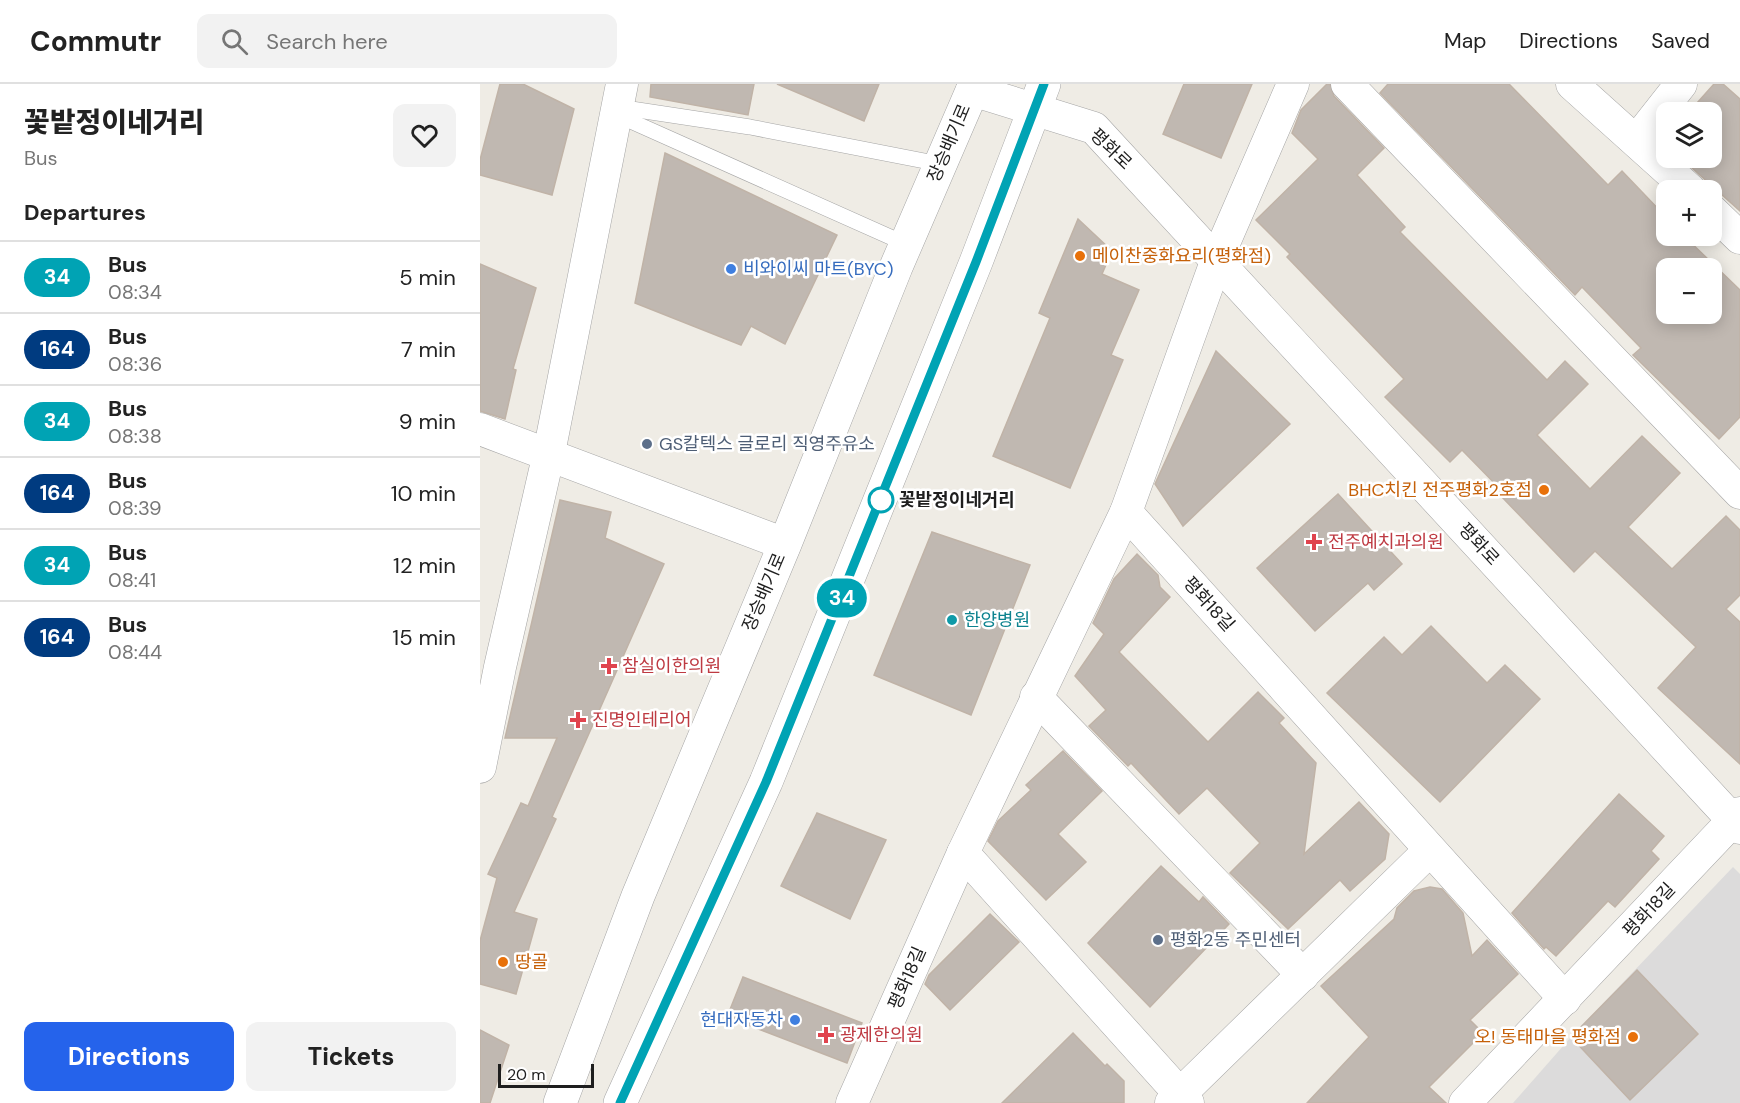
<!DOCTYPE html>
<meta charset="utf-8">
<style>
body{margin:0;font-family:"DM Sans","Noto Sans KR",sans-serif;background:#f2f2f2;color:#222;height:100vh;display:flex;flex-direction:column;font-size:22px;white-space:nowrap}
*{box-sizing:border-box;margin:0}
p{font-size:20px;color:#767676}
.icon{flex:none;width:33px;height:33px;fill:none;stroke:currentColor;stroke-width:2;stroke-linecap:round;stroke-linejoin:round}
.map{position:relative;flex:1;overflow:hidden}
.side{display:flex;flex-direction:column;background:#fff;width:480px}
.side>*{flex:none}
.badge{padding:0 12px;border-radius:20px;font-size:21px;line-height:39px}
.controls{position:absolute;left:1176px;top:18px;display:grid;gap:12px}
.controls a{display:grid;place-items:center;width:66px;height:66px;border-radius:12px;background:#fff;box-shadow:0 3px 15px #0003;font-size:30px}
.scale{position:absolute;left:18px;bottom:15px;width:96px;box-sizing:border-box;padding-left:6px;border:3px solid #1e1e1e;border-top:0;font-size:16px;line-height:21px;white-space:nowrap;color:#1e1e1e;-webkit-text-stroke:4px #fff;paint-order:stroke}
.map>.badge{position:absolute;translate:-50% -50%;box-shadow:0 0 0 3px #fff}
h2{padding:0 24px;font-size:22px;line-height:54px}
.round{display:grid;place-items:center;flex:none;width:63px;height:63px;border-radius:12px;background:#f2f2f2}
.head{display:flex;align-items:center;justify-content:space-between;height:102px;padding:0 24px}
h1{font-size:28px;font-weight:800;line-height:45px}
.button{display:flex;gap:12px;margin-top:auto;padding:12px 24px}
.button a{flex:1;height:69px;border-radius:12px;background:#2563eb;color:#fff;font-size:24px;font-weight:800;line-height:69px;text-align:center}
.button a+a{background:#f2f2f2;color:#222}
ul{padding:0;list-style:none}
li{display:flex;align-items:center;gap:18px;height:72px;padding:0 24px;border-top:2px solid #e0e0e0}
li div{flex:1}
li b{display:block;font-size:22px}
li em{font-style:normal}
li .badge{min-width:66px;font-weight:700;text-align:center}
header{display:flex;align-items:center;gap:36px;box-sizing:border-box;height:84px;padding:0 30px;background:#fff;border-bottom:2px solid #e0e0e0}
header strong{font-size:28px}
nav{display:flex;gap:33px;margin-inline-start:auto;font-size:21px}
.search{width:420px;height:54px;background:#f2f2f2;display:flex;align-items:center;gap:15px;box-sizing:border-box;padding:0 21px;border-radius:12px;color:#767676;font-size:22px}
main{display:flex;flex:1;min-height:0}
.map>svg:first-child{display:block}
</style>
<header>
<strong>Commutr</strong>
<div class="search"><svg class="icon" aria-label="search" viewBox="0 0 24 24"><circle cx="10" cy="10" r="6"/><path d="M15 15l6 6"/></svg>Search here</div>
<nav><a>Map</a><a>Directions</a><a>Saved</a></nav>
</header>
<main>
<section class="side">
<div class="head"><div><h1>꽃밭정이네거리</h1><p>Bus</p></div><a class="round"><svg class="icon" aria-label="heart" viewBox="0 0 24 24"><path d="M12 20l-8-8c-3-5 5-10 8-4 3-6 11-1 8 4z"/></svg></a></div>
<h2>Departures</h2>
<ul>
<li><span class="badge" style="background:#00a3b4;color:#fff">34</span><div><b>Bus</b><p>08:34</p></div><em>5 min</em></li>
<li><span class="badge" style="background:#003b80;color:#fff">164</span><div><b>Bus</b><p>08:36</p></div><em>7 min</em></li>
<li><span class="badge" style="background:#00a3b4;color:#fff">34</span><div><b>Bus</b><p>08:38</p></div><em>9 min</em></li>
<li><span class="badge" style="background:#003b80;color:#fff">164</span><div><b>Bus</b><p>08:39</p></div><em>10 min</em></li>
<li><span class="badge" style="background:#00a3b4;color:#fff">34</span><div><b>Bus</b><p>08:41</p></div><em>12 min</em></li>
<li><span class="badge" style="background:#003b80;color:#fff">164</span><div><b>Bus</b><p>08:44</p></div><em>15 min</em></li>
</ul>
<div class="button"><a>Directions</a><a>Tickets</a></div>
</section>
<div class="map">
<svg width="1260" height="1019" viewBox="0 0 1260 1019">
<rect width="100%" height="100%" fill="#efece5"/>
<polygon fill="#dcdbdb" points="1253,783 1260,790 1260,1019 1033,1019 1091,953"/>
<g fill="#c0b8b1" stroke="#c0b3a7" stroke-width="1.5" fill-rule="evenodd">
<polygon points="20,0 43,0 94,25 72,111 0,91 0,76"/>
<polygon points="171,0 274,0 268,31 170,13"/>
<polygon points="297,0 399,0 384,37"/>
<polygon points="704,0 772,0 741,74 683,50"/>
<polygon points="847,0 850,0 854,12 904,64 877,91 925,143 920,148 1067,296 1085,277 1108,300 1057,351 1110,405 1162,352 1200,389 1148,443 1192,485 1246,432 1260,446 1260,511 1246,525 1260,538 1260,680 1178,604 1216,563 1115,467 1094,488 1021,412 1024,409 982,366 970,378 905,313 924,295 807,173 810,170 776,136 838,75 812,49 821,26"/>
<path d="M908,0H1029L1128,101L1142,87L1186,133V152H1204L1260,206V333L1239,355L1153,271L1161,264L1102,203L1095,211L900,9ZM1186,184H1232V230H1186Z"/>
<polygon points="1234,0 1243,0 1260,15 1260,127 1201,74 1232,74 1232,28 1209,28"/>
<polygon points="185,69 357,151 305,260 271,242 261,261 155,219"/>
<polygon points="598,135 632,167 622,190 659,206 631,271 643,276 590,404 513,372 570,234 559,229"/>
<polygon points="0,180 56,204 33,285 36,286 25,335 0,327"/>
<polygon points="736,267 810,340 703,442 675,400"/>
<polygon points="858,410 922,480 894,506 888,499 835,547 777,484"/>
<polygon points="80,416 131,428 125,454 184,480 72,733 76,735 34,828 57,835 36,910 0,900 0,857 17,794 8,790 41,719 48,722 77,654 25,654"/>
<polygon points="452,448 550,481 491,631 394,591"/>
<polygon points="657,470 678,491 680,503 690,513 639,568 728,658 778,608 804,634 799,639 836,679 824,770 879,718 909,750 905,775 870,807 860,796 808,845 750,789 780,759 727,704 699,730 651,679 648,682 609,642 626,626 595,592 624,550 613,539 634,495"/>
<polygon points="951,542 1007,599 1025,581 1060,615 960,718 847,609 904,553 922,571"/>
<polygon points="583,667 622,707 578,750 606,778 566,816 508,757 518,737 551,706 546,701"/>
<polygon points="1139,710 1184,752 1171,767 1179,775 1135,823 1128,817 1076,872 1066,863 1064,865 1032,829"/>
<polygon points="337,729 406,756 370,835 301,802"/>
<polygon points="681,782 719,818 723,813 749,840 670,923 608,859"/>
<polygon points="950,803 962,805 983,829 992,872 1007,856 1038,890 990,936 1003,949 949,1003 966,1019 827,1019 889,953 841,902 914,835 917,824 934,807"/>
<polygon points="510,830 539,858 470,926 445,900 449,891"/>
<polygon points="1157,886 1218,950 1150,1016 1091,953"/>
<polygon points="263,893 382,939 367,979 247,933"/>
<polygon points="0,946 29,961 10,1019 0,1019"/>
<polygon points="593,949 625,982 627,980 644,997 644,1019 522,1019"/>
</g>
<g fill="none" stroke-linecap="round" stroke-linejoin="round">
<defs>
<g id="service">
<polyline points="138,23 270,43 460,80"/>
<polyline points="137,31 426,160"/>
</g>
<g id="minor">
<polyline points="867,0 1260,409"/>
<polyline points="1092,0 1210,106"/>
<polyline points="492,6 614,44 1260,744"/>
<polyline points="1157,56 1201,0"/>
<polyline points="1232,127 1260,154"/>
<polyline points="0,345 305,460"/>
<polyline points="646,428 1085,915"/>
<polyline points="556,613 823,891"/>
<polyline points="0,683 20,583 69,369 142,0"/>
<polyline points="483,769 708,1019"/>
<polyline points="372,1019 483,769 646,428 737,175 813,0"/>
<polyline points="691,1019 950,766"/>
<polyline points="985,1019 1260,729"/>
</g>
<g id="tertiary">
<polyline points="80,1019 158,812 305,460 416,183 495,0"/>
<polyline points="140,1019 286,698 496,178 564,0"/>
</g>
</defs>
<use href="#service" stroke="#a5a5a5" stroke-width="16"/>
<use href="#minor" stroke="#a5a5a5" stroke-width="33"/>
<use href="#tertiary" stroke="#a5a5a5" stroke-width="34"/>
<use href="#service" stroke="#fff" stroke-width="15"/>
<use href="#minor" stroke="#fff" stroke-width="32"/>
<use href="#tertiary" stroke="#fff" stroke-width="33"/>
</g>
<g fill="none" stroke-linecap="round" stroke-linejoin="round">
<defs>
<polyline id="line" points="140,1019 286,698 496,178 564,0"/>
</defs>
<use href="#line" stroke="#fff" stroke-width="14"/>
<use href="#line" stroke="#00a3b4" stroke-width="9"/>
</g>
<g fill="#e8710a" stroke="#fff" stroke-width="2">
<circle cx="600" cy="172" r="6"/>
<circle cx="1064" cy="406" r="6"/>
<circle cx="23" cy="878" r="6"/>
<circle cx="1153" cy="953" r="6"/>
</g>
<g fill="#3f7fe0" stroke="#fff" stroke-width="2">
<circle cx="251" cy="185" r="6"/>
<circle cx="315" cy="936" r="6"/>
</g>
<g fill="#5c6f8a" stroke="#fff" stroke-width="2">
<circle cx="167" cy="360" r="6"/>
<circle cx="678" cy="856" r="6"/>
</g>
<circle fill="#fff" stroke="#00a3b4" stroke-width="3" cx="401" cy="416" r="12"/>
<g fill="#e0444e" stroke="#fff" stroke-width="2">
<path d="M831 449h6v6h6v6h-6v6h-6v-6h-6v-6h6z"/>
<path d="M126 573h6v6h6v6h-6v6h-6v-6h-6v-6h6z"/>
<path d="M95 627h6v6h6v6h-6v6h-6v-6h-6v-6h6z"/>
<path d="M343 942h6v6h6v6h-6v6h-6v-6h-6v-6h6z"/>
</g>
<circle fill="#0f9aa8" stroke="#fff" stroke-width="2" cx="472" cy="536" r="6"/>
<g text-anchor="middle" stroke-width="5" stroke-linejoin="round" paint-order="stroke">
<g font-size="18" fill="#1e1e1e" stroke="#fff">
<text transform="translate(469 59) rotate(-67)" y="6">장승배기로</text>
<text transform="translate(631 65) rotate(44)" y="6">평화로</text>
<text transform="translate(999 460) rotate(47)" y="6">평화로</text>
<text transform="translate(284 508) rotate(-67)" y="6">장승배기로</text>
<text transform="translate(729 520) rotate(48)" y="6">평화18길</text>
<text transform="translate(1169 826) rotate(-47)" y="6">평화18길</text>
<text transform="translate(427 894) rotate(-66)" y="6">평화18길</text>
</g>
<g font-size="18" fill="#c56008" stroke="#fff" text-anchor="start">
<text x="612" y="178">메이찬중화요리(평화점)</text>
<text x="1052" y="412" text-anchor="end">BHC치킨 전주평화2호점</text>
<text x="35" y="884">땅골</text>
<text x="1141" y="959" text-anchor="end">오! 동태마을 평화점</text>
</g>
<g font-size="18" fill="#366cbe" stroke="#fff" text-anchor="start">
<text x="263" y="191">비와이씨 마트(BYC)</text>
<text x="303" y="942" text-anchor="end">현대자동차</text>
</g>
<g font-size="18" fill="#4e5e75" stroke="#fff" text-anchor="start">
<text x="179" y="366">GS칼텍스 글로리 직영주유소</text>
<text x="690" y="862">평화2동 주민센터</text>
</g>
<g font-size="18" font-weight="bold" fill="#1e1e1e" stroke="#fff" text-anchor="start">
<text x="419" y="422">꽃밭정이네거리</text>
</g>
<g font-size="18" fill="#be3a42" stroke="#fff" text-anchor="start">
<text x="848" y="464">전주예치과의원</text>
<text x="142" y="588">참실이한의원</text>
<text x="112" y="642">진명인테리어</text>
<text x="360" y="957">광제한의원</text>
</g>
<g font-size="18" fill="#0d838f" stroke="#fff" text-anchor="start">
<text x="484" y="542">한양병원</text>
</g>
</g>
</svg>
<div class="controls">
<a><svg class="icon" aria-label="layers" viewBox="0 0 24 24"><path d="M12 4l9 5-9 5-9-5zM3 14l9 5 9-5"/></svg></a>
<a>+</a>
<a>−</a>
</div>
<div class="scale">20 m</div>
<b class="badge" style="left:362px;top:514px;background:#00a3b4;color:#fff">34</b>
</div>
</main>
